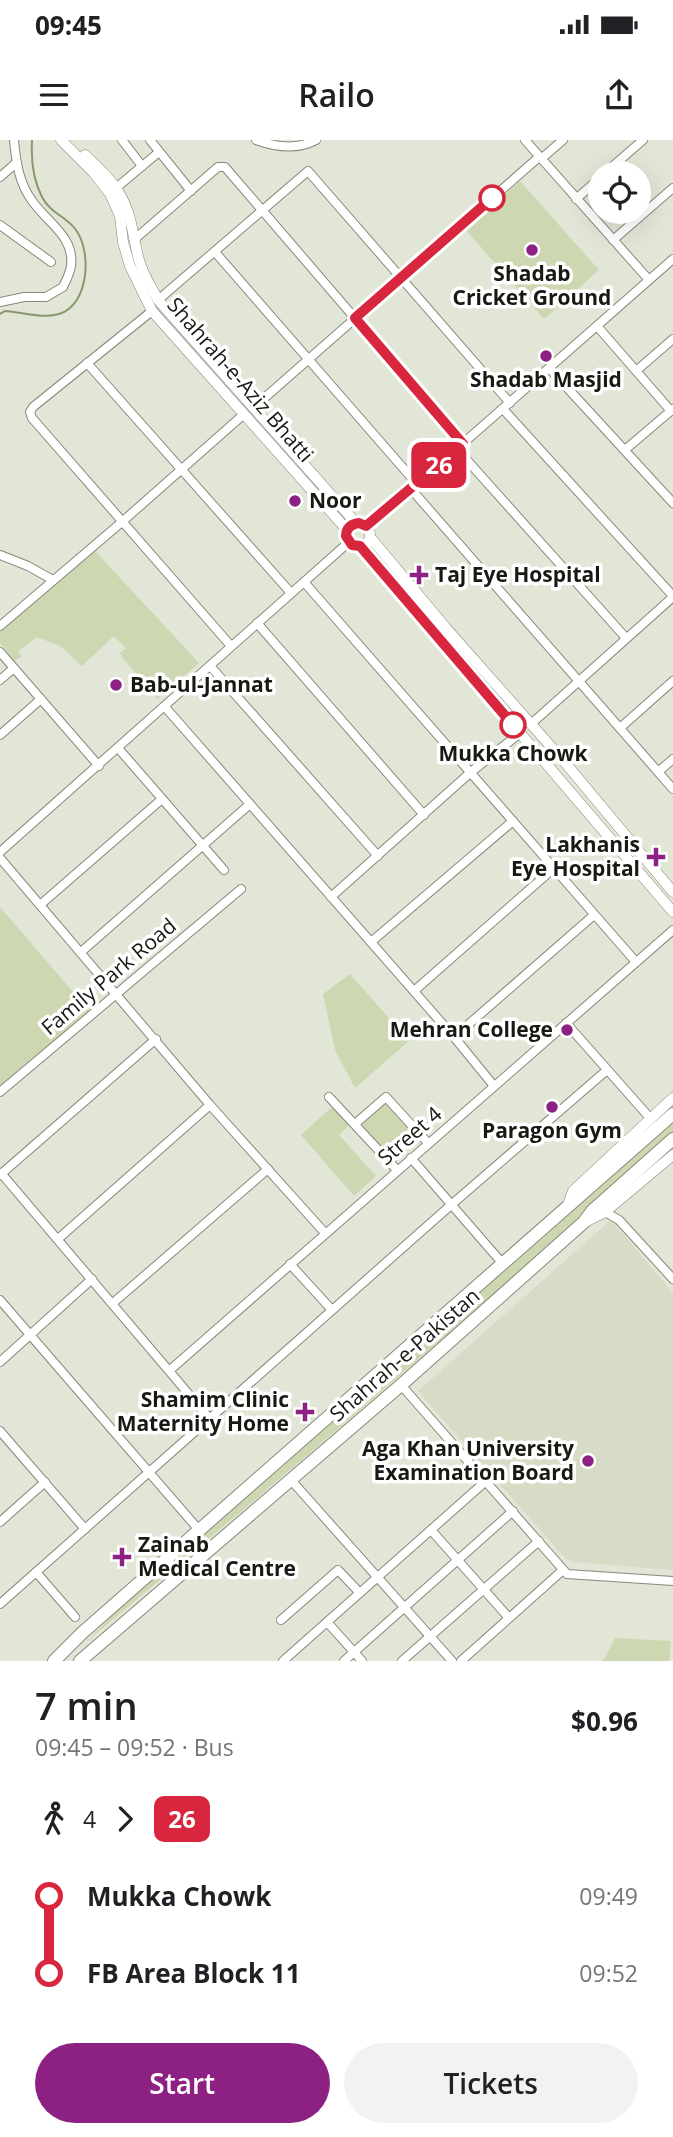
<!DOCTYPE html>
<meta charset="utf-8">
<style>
body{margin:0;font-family:"Open Sans",sans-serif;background:#f2f2f2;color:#202124;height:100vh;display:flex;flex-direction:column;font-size:26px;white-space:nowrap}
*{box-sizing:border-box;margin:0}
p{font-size:23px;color:#757577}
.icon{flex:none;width:38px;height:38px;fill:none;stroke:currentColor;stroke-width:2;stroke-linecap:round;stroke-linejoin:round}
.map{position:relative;height:1521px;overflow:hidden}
.sheet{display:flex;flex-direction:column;background:#fff;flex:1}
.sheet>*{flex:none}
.badge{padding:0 14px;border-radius:10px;font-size:24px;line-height:46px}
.buttons{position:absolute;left:588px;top:21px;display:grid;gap:14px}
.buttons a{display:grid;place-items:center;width:63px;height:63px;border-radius:50%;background:#fff;box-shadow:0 7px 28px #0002;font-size:35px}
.map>.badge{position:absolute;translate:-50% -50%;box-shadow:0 0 0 4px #fff}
.legs{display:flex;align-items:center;gap:10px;height:77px;padding:0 35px;font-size:23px}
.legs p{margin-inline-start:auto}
.headline{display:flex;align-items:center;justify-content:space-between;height:119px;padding:0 35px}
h1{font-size:38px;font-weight:600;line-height:52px}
.button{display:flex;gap:14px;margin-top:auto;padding:14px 35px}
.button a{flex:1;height:80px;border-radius:42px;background:#8d2083;color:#fff;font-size:28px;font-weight:600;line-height:80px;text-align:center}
.button a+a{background:#f2f2f2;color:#202124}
ul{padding:0 35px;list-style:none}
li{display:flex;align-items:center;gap:24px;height:77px;font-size:26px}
li i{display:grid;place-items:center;width:10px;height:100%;margin:0 9px;background:currentColor}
li i::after{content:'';width:18px;height:18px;margin:-9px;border:5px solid;border-radius:50%;background:#fff}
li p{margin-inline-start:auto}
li:first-child i{background:linear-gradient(#0000 50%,currentColor 0)}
li:last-child i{background:linear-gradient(currentColor 50%,#0000 0)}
.status{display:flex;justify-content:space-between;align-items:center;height:49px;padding:0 35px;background:#fff;direction:ltr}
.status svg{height:19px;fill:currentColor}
header{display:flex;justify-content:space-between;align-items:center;height:91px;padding:0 35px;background:#fff;font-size:32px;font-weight:600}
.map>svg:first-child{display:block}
</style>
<div class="status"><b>09:45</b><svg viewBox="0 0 49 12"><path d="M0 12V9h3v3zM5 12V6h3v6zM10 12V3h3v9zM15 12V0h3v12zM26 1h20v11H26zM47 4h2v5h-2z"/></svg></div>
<header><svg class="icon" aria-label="menu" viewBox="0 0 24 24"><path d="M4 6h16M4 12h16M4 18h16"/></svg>Railo<svg class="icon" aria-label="share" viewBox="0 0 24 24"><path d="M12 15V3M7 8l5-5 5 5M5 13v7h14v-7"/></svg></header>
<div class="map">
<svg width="673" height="1521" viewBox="0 0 673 1521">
<rect width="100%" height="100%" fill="#e1e6d6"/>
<polygon fill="#d6dcc5" points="611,1080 673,1153 673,1430 574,1422 566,1419 418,1251"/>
<g fill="#cdd7b2">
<polygon points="520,41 599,130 544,179 465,89"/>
<polygon points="95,411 199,523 157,559 122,517 120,513 126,508 114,496 82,526 62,507 37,497 18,511 22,516 14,521 0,503 0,492"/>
<polygon points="0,767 92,874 0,952"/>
<polygon points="350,834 409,901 355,948 335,910 323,854"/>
<polygon points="385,962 416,996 389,1019 359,985"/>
<polygon points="334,965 350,984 339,995 376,1036 354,1056 301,995"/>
<path d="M673,982V992C482,1168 284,1336 85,1503L126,1462Z"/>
<polygon points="615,1498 671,1501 669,1521 603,1521"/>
</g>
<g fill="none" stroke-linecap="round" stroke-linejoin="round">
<path stroke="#8c976d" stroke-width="2" d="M0,174L5,171C22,172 43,179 59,174C89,165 92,112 76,90C66,76 51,74 42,57C33,40 31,19 32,0"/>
<defs>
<g id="minor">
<polyline points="122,0 142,26"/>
<polyline points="150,0 191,51"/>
<path d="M256,0C275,7 297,10 316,0"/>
<polyline points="525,0 649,140"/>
<polyline points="541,19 563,0"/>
<polyline points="605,33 643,0"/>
<polyline points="0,37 16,23"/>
<polyline points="116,48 159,12"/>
<polyline points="576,59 600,38"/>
<polyline points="0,85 51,122"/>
<polyline points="136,98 218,27 225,27 463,304"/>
<polyline points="613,100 673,48"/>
<polyline points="215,112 417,344"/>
<polyline points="158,160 308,31 510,263"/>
<path d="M0,162L24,157H46L63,147C66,141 70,133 71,126C75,97 47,82 33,62C19,44 16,22 14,0"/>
<polyline points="152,171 33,267 30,272 32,278 231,506"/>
<polyline points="597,186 671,271"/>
<polyline points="87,223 291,453"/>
<polyline points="549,228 673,363"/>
<polyline points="636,231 673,199"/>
<polyline points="253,268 539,17"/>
<polyline points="503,269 673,456"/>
<polyline points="457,309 626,498"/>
<polyline points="626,309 673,269"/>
<polyline points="411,349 673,649"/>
<polyline points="366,386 436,327 673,119"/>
<polyline points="0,415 28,426 53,440"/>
<polyline points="304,442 636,822"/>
<polyline points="257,483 424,675"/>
<polyline points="0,486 123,381 243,275"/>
<polyline points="0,512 99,626"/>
<polyline points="211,527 378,716"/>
<polyline points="0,540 14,528"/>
<polyline points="165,567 454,897 494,946"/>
<polyline points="531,584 673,457"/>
<polyline points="620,588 673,541"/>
<polyline points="0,595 41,559"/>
<polyline points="118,608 224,730"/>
<polyline points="658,632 673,619"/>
<polyline points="0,712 349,402"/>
<polyline points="0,718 210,965 325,1093"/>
<polyline points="331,757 471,632 520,593"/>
<polyline points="40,765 162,659"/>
<polyline points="371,802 513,681"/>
<polyline points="81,812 250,664"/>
<polyline points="414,851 554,728"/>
<polyline points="566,883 650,978"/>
<polyline points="454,897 594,775"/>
<polyline points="0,952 241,749"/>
<polyline points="329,957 397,1030"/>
<polyline points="355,984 386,957 428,1003"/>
<polyline points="411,1018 503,1124"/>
<polyline points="1,1033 209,1278"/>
<polyline points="0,1035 156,899"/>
<polyline points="605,1072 619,1080 673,1139"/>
<polyline points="58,1099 210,965"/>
<polyline points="290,1124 332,1170"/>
<polyline points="0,1160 199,1390"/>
<polyline points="113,1163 268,1029"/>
<polyline points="0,1222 92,1139"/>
<polyline points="170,1230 673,790"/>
<polyline points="401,1245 567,1434 673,1441"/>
<polyline points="0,1291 85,1389"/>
<polyline points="291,1340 452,1521"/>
<polyline points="0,1382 45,1342"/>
<polyline points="431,1390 509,1478"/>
<polyline points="36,1432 75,1477"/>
<polyline points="0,1464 451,1065 607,930"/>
<polyline points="281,1480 338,1430 360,1453"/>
<polyline points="327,1482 362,1521"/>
<polyline points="283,1521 486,1341"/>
<polyline points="344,1521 513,1371"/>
<polyline points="402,1521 539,1401"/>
<polyline points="461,1521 563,1430"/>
</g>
<g id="major">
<polyline points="61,0 93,32 110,54 120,76 123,102 130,126 152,171 347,390"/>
<path d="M85,15C97,26 110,38 118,51C133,75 132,95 139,120C143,135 151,146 158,160L356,383"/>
<circle cx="358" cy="395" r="12"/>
<polyline points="370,397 446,488 562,619 673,752"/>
<polyline points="360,406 673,772"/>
<polyline points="567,1067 573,1051 673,958"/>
<polyline points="585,1082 605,1072 673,1015"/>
</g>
<g id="highway">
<polyline points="54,1521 82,1493 673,974"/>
<polyline points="80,1521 401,1245 584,1082 592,1071 673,999"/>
</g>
</defs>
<use href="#minor" stroke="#85897a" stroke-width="10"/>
<use href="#major" stroke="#85897a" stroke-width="11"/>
<use href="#highway" stroke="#85897a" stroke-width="14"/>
<use href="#minor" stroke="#fff" stroke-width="8"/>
<use href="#major" stroke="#fff" stroke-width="10"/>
<use href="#highway" stroke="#fff" stroke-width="12"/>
</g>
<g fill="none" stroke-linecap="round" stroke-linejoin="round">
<defs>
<path id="line-1" d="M492,58L355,178L463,304L366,386L359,383C351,384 346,388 346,396L352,405L360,406L513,585"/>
</defs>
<use href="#line-1" stroke="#fff" stroke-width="16"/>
<use href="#line-1" stroke="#d7263d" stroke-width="10"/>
</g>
<g fill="#fff" stroke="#d7263d" stroke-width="3.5">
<circle cx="492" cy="58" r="12"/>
<circle cx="513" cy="585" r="12"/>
</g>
<g fill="#8d2083" stroke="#fff" stroke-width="2.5">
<circle cx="532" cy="110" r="7"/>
<circle cx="546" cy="216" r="7"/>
<circle cx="295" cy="361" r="7"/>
<path d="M415.5 424.5h7v7h7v7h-7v7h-7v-7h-7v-7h7z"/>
<circle cx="116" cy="545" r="7"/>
<path d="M652.5 706.5h7v7h7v7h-7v7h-7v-7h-7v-7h7z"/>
<circle cx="567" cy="890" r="7"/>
<circle cx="552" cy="967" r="7"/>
<path d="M301.5 1261.5h7v7h7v7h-7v7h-7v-7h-7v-7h7z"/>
<circle cx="588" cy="1321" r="7"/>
<path d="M118.5 1406.5h7v7h7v7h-7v7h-7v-7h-7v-7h7z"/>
</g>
<g text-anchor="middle" stroke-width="7" stroke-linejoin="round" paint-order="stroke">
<g font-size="21" font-weight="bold" fill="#171913" stroke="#fff" text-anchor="start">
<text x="532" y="141" text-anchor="middle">Shadab<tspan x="532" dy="24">Cricket Ground</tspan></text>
<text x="546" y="247" text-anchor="middle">Shadab Masjid</text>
<text x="309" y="368">Noor</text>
<text x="435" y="442">Taj Eye Hospital</text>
<text x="130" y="552">Bab-ul-Jannat</text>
<text x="640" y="712" text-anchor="end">Lakhanis<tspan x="640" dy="24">Eye Hospital</tspan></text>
<text x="553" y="897" text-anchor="end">Mehran College</text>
<text x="552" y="998" text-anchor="middle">Paragon Gym</text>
<text x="289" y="1267" text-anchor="end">Shamim Clinic<tspan x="289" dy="24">Maternity Home</tspan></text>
<text x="574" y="1316" text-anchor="end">Aga Khan University<tspan x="574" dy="24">Examination Board</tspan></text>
<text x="138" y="1412">Zainab<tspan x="138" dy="24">Medical Centre</tspan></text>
</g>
<g font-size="21" fill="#171913" stroke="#fff">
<text transform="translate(240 240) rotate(49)" y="7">Shahrah-e-Aziz Bhatti</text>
<text transform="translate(109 837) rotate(-40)" y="7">Family Park Road</text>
<text transform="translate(410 996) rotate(-41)" y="7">Street 4</text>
<text transform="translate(405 1215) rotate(-41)" y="7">Shahrah-e-Pakistan</text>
</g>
<g font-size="21" font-weight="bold" fill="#171913" stroke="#fff">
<text x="513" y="621">Mukka Chowk</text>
</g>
</g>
</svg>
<div class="buttons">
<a><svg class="icon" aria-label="locate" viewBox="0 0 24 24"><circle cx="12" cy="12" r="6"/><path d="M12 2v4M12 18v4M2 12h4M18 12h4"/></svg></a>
</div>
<b class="badge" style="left:439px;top:325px;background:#d7263d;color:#fff">26</b>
</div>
<section class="sheet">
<div class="headline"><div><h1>7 min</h1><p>09:45 – 09:52 · Bus</p></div><b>$0.96</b></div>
<div class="legs"><svg class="icon" aria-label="walk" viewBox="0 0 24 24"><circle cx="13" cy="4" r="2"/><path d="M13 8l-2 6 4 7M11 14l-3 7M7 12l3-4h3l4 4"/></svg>4<svg class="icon" aria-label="forward" viewBox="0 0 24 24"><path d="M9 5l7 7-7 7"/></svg><b class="badge" style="background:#d7263d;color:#fff">26</b></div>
<ul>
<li><i style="color:#d7263d"></i><b>Mukka Chowk</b><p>09:49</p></li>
<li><i style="color:#d7263d"></i><b>FB Area Block 11</b><p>09:52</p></li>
</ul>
<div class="button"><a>Start</a><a>Tickets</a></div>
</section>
